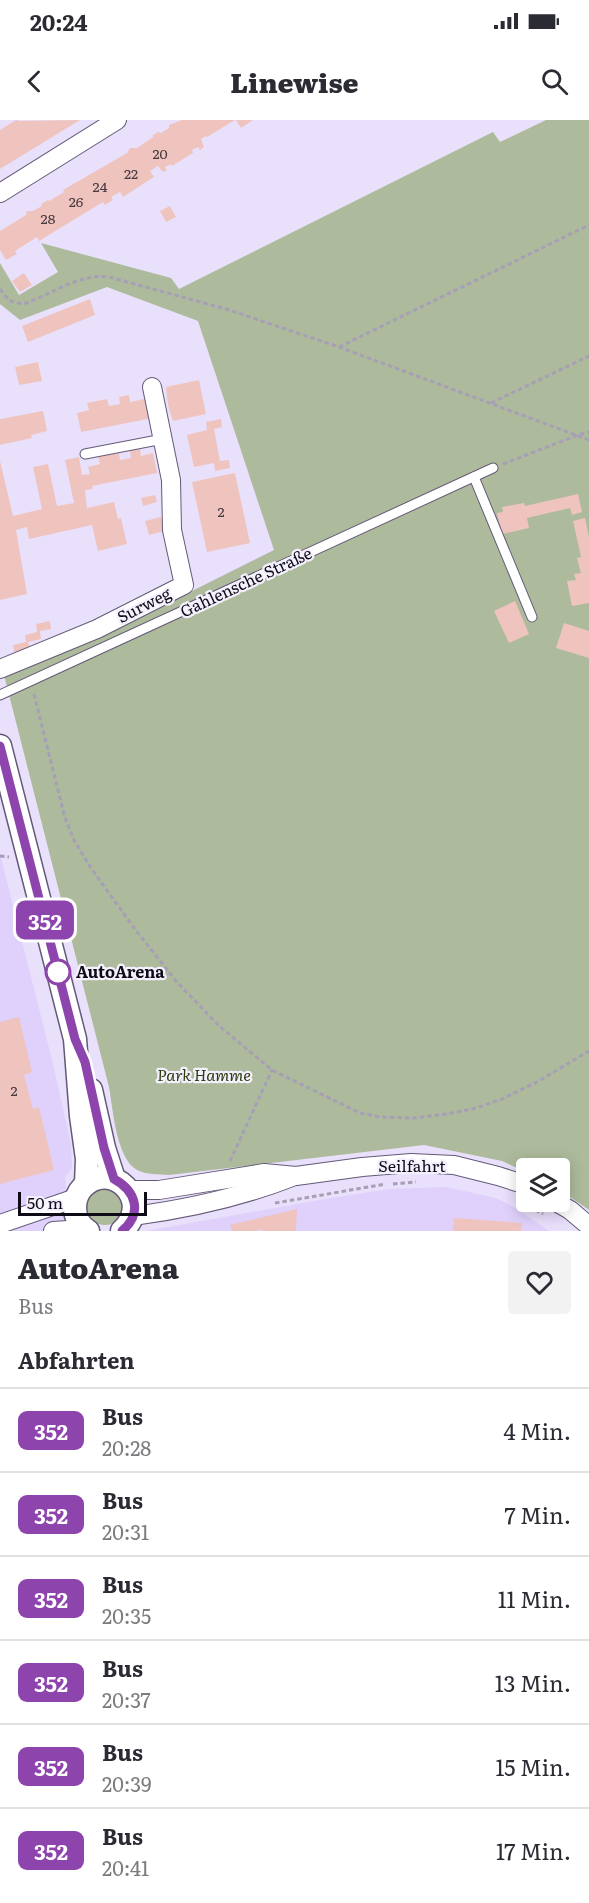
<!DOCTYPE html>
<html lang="de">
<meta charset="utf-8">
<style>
body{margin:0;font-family:Literata,serif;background:#f2f2f3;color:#2b2b33;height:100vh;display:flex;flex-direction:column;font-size:22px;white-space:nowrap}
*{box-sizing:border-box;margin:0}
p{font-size:20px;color:#7c7c81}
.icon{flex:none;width:33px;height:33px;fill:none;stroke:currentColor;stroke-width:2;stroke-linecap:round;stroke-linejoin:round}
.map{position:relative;height:1111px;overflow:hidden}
.details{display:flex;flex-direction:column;background:#fff;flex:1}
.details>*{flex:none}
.badge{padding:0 12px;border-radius:9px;font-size:21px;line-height:39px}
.controls{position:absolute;left:516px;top:1038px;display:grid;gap:12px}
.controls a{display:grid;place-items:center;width:54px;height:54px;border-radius:6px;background:#fff;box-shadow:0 3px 15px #0003;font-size:30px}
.scale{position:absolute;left:18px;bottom:15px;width:129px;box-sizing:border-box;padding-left:6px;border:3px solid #0f0b16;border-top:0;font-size:16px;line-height:21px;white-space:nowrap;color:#0f0b16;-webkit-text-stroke:4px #f4f0fe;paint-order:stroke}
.map>.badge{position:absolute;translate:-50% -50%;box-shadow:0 0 0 3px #fff}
h2{padding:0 18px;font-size:22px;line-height:54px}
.round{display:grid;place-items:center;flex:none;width:63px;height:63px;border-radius:6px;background:#f2f2f3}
.headline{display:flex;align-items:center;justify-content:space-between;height:102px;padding:0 18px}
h1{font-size:28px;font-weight:800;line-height:45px}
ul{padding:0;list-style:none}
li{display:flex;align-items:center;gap:18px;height:84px;padding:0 18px;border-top:2px solid #e1e1e2}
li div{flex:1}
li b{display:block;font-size:22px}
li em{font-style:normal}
li .badge{min-width:66px;font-weight:700;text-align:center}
.status{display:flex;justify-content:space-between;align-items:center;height:42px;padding:0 30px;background:#fff;direction:ltr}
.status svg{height:16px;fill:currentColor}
header{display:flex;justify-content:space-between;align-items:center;height:78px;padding:0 18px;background:#fff;font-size:27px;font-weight:800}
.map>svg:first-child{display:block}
</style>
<div class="status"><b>20:24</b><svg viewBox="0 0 49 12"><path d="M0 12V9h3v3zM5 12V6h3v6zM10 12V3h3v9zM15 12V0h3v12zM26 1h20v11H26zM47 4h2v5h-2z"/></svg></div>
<header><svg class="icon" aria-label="back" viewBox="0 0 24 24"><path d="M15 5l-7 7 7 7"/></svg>Linewise<svg class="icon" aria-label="search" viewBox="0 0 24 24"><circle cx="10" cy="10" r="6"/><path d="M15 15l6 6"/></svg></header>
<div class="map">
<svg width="589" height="1111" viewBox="0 0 589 1111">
<rect width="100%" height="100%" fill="#e9e0fc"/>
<g fill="#dfd1fb">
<polygon points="0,734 53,944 71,1024 72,1048 65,1057 69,1097 75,1111 0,1111"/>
<polygon points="446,1067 496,1078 517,1089 549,1111 146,1111 325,1079 389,1069"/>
</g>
<g fill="#adba9b">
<path d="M546,0H589V1090L560,1070V1048H526V1052L502,1041L424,1025L169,1055C159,1054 146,1055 137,1050C116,1038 113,989 109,967L4,555L166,484L274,430L198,201L107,167L20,200L0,184V143L19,175L58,152L41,123L171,158L179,169L493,12L500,22Z"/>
<circle cx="105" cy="1087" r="18"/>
</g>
<g fill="#efc4bf">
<polygon points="16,0 20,1 80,0 0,49 0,10"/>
<polygon points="182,0 235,0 207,17 206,16 201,19 204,27 200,30 198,27 192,30 193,33 172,46 171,44 165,47 167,50 163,52 158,46 150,51 154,57 123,77 120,72 111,77 113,80 105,85 103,82 39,121 37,117 15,131 17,134 6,140 0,130 0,111 26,95 27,91 33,91 42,86 41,84 48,80 49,81 64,72 63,70 127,33 130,28 137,28 153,17 153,15 158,12 161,13 169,8 169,5"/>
<polygon points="236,0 253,0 241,8"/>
<polygon points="170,86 176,97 166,102 160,91"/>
<polygon points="24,153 32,165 20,172 12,161"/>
<polygon points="90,179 95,195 28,222 22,206"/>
<polygon points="38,242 42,261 19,265 15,247"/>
<polygon points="199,260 206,294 173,301 168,285 166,267"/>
<polygon points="129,275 130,282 149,278 153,298 81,312 77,293 89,290 87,283 107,279 109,286 120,284 119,277"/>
<polygon points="43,291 47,311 31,315 32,318 0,325 0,299"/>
<polygon points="221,299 222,307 214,309 220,341 229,340 230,348 215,351 214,343 194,347 187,315 207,310 206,302"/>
<polygon points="140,329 141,336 153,333 157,353 92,366 93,369 85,370 87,388 114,382 118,399 121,398 127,424 98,431 92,405 29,419 27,407 16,410 27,474 0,480 0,341 13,396 42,389 33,347 48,344 57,386 74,383 65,340 79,337 82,355 90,354 88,347 100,344 98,337 119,333 120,340 131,338 130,331"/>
<polygon points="235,353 250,423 207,432 192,362"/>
<polygon points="578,374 582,392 572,395 570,388 527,398 529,408 502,414 497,393 503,392 502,387 524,383 525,386"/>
<polygon points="155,375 157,382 143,386 141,378"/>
<polygon points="161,397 164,411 149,415 145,401"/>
<polygon points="585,398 589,417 589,483 572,486 567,461 576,460 574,454 581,453 577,438 581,437 573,401"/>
<polygon points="515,481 529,514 509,523 494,491"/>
<polygon points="50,501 51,509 40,511 41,519 28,522 30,528 14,532 13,525 26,522 25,515 37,512 36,504"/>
<polygon points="564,503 589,511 589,538 556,528"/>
<polygon points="19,897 32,952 24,955 33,989 39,987 54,1050 0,1064 0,902"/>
<polygon points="297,1089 296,1111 262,1111 262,1109 254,1111 232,1111 230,1105"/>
<polygon points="454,1098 522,1103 521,1111 453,1111"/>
</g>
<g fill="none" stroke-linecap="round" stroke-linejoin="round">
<defs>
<g id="service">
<polyline points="85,334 163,319"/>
<polyline points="474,357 532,497"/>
<polyline points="0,575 493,348"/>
</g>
<g id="minor">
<polyline points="0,73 117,0"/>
<polyline points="0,549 97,509 184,465 172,410 171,360 152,267"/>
<polyline points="129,1070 159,1070 264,1053 296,1056 362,1047 411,1043 454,1045 498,1056 526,1065"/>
<polyline points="556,1082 570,1090 589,1106"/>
<path d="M133,1096C187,1089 241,1077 292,1057"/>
<polyline points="0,1104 76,1078"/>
<polyline points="53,1111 84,1109"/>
</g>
<g id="tertiary">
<polyline points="0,626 75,919 81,996 87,1039 86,1064"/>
<polyline points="91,970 104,1028 114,1059"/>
<path d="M88,1111C80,1106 75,1097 75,1088C75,1080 78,1072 83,1067C111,1038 155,1081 122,1111"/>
</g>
</defs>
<use href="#service" stroke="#645a78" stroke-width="11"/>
<use href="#minor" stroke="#645a78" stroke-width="20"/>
<use href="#tertiary" stroke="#645a78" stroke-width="25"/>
<g stroke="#a79fb6" stroke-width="3" stroke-dasharray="4.5 3" stroke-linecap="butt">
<path d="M0,169C7,179 12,185 26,183C52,174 80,153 109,157L226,189L339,227L589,320"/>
<polyline points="339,227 589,105"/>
<polyline points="491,283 589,236"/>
<polyline points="503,344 578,315 589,312"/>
<polyline points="34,574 65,698 74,720 91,748 134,808 176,861 218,905 272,950 360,993 381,997 413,998 447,994 476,988 502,979 537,962 589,931"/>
<polyline points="0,736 9,737"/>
<polyline points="230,1041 272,950"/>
<polyline points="393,1064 416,1062"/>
<polyline points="275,1083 386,1064"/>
<polyline points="522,1083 543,1094"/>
</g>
<use href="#service" stroke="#fff" stroke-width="9"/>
<use href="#minor" stroke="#fff" stroke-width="18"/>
<use href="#tertiary" stroke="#fff" stroke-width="22"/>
</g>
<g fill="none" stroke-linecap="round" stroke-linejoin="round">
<defs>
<path id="line" d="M0,626L75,919L85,942L104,1028L114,1059C136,1071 143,1093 122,1111"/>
</defs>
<use href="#line" stroke="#fff" stroke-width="14"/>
<use href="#line" stroke="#8e44ad" stroke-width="9"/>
</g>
<circle fill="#fff" stroke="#8e44ad" stroke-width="3" cx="58" cy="852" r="12"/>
<g text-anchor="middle" stroke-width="4.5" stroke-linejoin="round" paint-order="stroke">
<g font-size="14" fill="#473940">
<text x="160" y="39">20</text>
<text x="131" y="59">22</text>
<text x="100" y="72">24</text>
<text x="76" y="87">26</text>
<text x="48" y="104">28</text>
<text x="221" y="397">2</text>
<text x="14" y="976">2</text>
</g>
<g font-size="16" fill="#0f0b16" stroke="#f4f0fe">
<text transform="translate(246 462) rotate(-25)" y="6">Gahlensche Straße</text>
<text transform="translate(144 485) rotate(-27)" y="6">Surweg</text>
<text x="412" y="1052">Seilfahrt</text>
</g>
<g font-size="16" font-weight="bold" fill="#0f0b16" stroke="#f4f0fe" text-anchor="start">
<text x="76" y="858">AutoArena</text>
</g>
<g font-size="16" font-style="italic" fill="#2b3c0d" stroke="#f4f0fe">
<text x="204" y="961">Park Hamme</text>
</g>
</g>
</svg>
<div class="controls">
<a><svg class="icon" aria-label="layers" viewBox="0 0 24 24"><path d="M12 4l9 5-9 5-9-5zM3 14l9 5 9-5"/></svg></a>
</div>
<div class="scale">50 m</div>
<b class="badge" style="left:45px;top:800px;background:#8e44ad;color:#fff">352</b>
</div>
<section class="details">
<div class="headline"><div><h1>AutoArena</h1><p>Bus</p></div><a class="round"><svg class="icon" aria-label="heart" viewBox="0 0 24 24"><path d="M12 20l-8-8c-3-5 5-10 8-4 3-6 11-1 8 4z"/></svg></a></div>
<h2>Abfahrten</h2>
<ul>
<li><span class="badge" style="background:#8e44ad;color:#fff">352</span><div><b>Bus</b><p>20:28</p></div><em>4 Min.</em></li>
<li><span class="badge" style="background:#8e44ad;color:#fff">352</span><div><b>Bus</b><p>20:31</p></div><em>7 Min.</em></li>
<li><span class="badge" style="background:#8e44ad;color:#fff">352</span><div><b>Bus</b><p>20:35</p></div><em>11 Min.</em></li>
<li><span class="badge" style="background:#8e44ad;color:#fff">352</span><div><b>Bus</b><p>20:37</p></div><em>13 Min.</em></li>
<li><span class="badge" style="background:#8e44ad;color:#fff">352</span><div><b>Bus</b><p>20:39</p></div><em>15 Min.</em></li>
<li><span class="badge" style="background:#8e44ad;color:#fff">352</span><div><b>Bus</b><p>20:41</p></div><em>17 Min.</em></li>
</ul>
</section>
